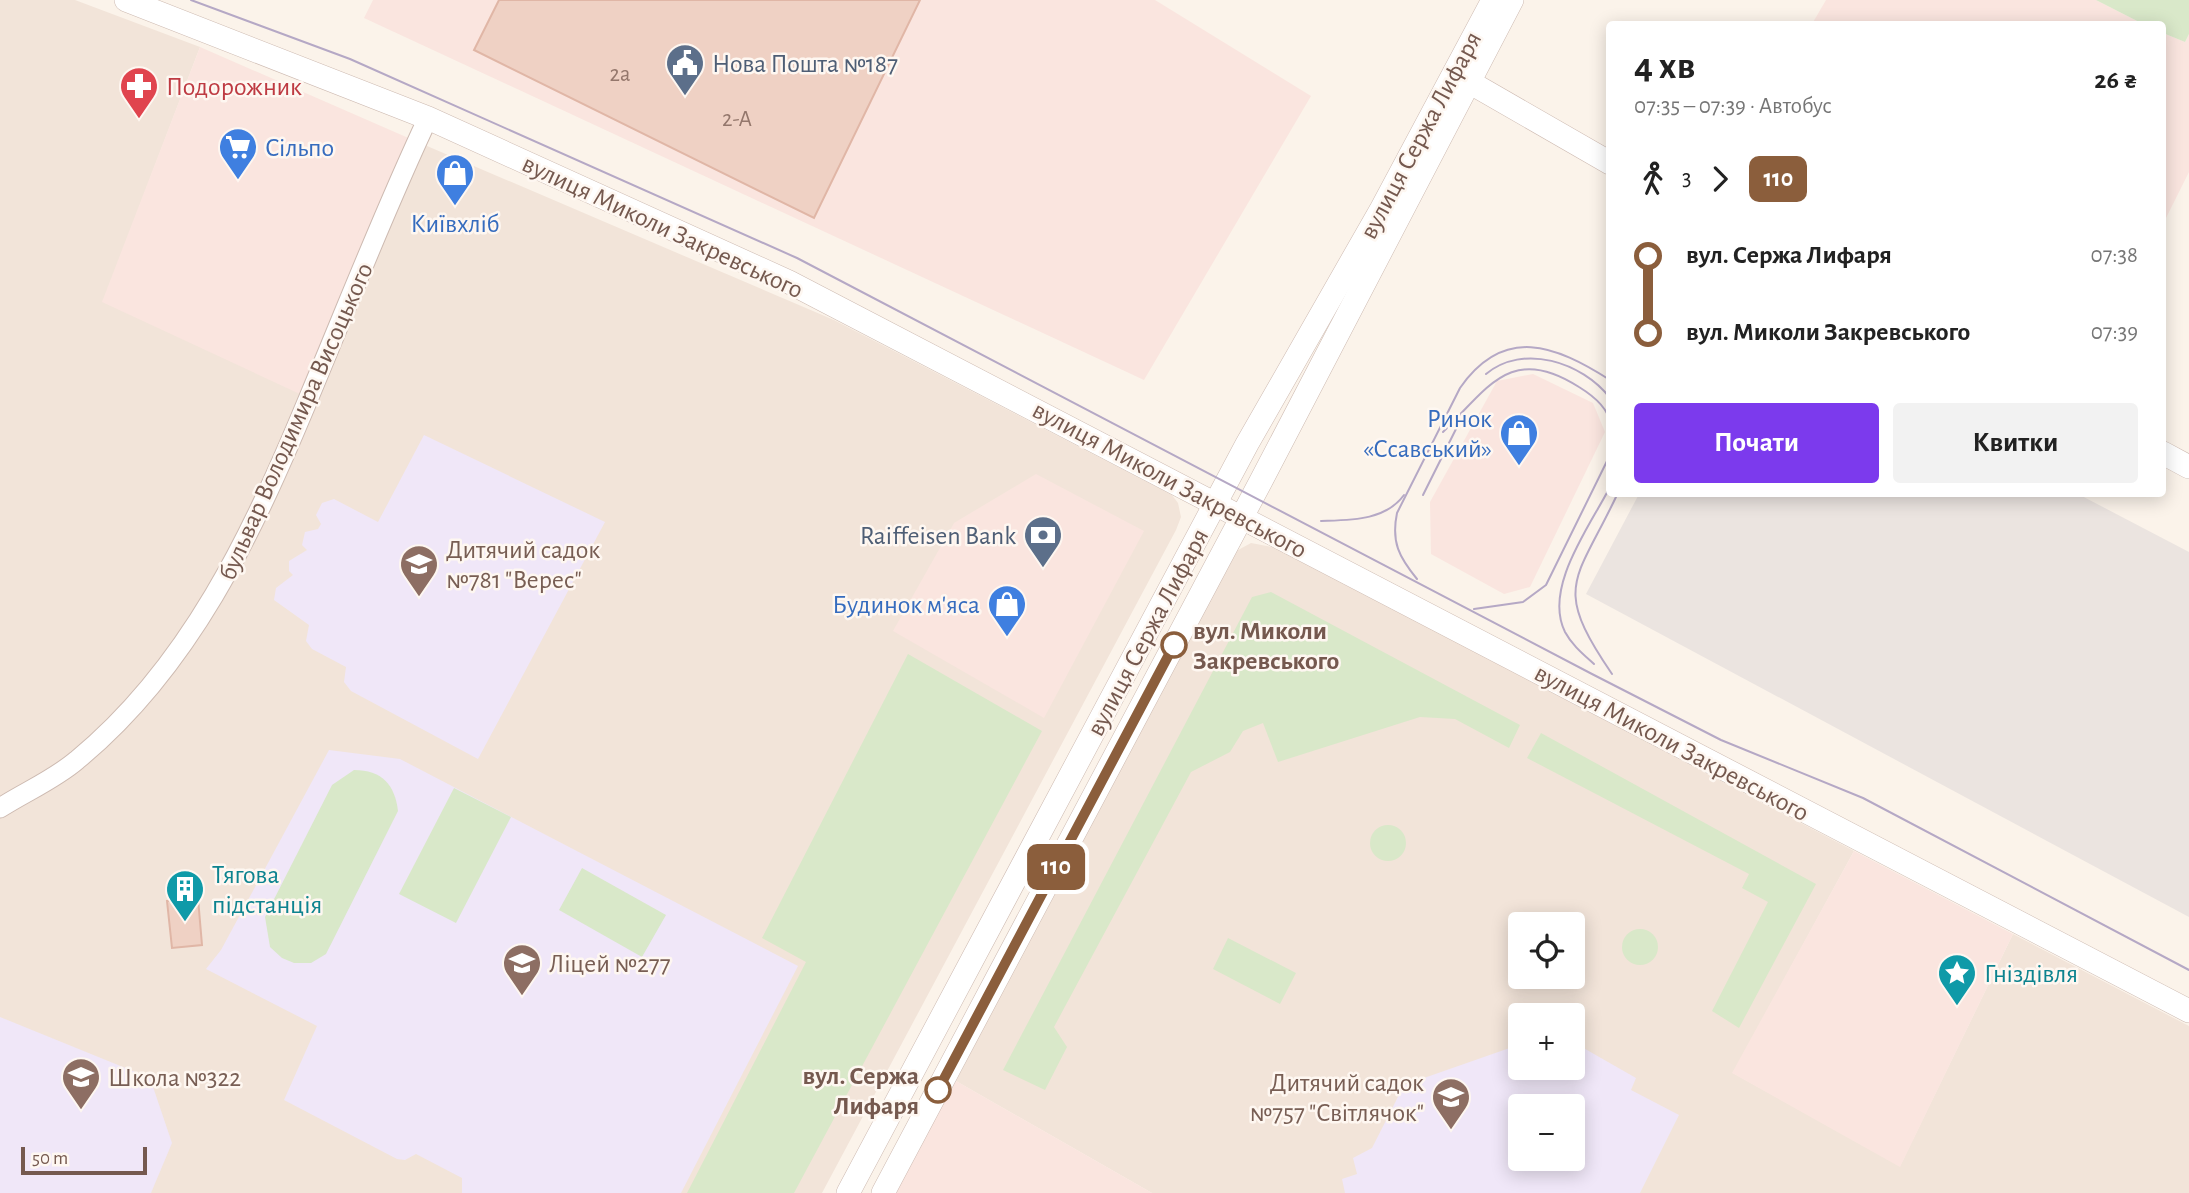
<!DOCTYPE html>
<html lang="uk">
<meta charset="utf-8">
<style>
body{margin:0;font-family:"Alegreya Sans",sans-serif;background:#f2f2f2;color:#222;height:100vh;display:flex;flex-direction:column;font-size:26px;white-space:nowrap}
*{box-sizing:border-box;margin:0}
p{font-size:23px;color:#767676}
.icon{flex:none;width:38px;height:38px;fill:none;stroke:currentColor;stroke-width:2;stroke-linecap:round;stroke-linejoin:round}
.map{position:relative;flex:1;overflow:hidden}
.side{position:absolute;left:1606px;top:21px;width:560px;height:476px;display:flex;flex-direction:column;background:#fff;border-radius:7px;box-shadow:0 4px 18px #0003}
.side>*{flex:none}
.badge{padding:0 14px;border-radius:10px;font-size:24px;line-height:46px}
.controls{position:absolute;left:1508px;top:912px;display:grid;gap:14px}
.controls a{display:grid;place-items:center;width:77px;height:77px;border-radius:7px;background:#fff;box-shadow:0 4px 18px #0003;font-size:35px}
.scale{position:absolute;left:21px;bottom:18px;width:126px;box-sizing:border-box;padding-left:7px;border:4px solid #75594f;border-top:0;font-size:19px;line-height:24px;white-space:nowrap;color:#75594f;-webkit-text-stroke:5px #fef7f1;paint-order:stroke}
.map>.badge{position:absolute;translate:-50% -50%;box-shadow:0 0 0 4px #fff}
.legs{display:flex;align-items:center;gap:10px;height:77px;padding:0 28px;font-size:23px}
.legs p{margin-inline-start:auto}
.head{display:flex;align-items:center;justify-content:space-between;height:119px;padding:0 28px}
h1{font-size:38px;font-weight:600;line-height:52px}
.action{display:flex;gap:14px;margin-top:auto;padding:14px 28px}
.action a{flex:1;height:80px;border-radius:7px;background:#7c3aed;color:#fff;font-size:28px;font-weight:600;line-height:80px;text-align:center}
.action a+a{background:#f2f2f2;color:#222}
ul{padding:0 28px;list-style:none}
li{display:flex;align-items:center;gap:24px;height:77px;font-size:26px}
li i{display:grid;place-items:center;width:10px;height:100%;margin:0 9px;background:currentColor}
li i::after{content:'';width:18px;height:18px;margin:-9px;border:5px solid;border-radius:50%;background:#fff}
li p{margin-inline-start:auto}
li:first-child i{background:linear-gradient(#0000 50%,currentColor 0)}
li:last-child i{background:linear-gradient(currentColor 50%,#0000 0)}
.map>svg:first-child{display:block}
</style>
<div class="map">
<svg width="2189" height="1193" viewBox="0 0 2189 1193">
<rect width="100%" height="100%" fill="#fbf3ea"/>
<g fill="#f2e4d9" fill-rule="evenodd">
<polygon points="0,0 75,0 200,47 103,302 413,140 834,320 1172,495 1178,503 1181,517 1176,530 822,1193 0,1193"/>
<path d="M1251,543L1277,548L1854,851L1733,1073L1900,1166L2013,934L2189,1026V1193H1152L956,1081L1229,555ZM1521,924H1573V976H1521ZM1521,1015H1573V1068H1521ZM1521,1106H1573V1158H1521Z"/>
</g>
<g fill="#fae5df">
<polygon points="373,0 1155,0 1311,96 1144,380 364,18"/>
<polygon points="1826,0 2096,0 2143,24 1812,24"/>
<polygon points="2163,33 2185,42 2189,34 2189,172 2163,224"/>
<polygon points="200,47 413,140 302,395 102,302"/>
<polygon points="1533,374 1593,403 1605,432 1530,587 1504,594 1431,554 1430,502 1497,381"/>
<polygon points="1036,474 1144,531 1044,718 893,631 954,523"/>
<polygon points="1854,851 2013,934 1900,1167 1732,1073"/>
<polygon points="956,1081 1152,1193 893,1193"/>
</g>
<polygon fill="#ebe4e0" points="1639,494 2078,494 2189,552 2189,917 1586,594"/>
<g fill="#f0e7f8" fill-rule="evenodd">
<polygon points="424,435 605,522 478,759 351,691 344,682 346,667 312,649 306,641 309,625 274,600 276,588 293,575 289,571 289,561 307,550 302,545 305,532 318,529 321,524 316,515 322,503 334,499 378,522"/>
<polygon points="329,750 400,759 798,966 681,1193 462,1193 462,1178 416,1154 405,1160 397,1159 284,1100 317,1026 206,969 221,950"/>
<polygon points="0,1017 150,1078 172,1143 151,1193 0,1193"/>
<path d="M1573,1042L1636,1078L1631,1090L1679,1115L1640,1193H1345L1342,1179L1357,1174L1353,1158L1372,1148L1404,1085L1521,1044V1068H1573ZM1573,1106V1158H1521V1106Z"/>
</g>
<g fill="#d9e8c9">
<polygon points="2096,0 2189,0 2189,34 2185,42 2163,33 2163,24 2143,24"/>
<polygon points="1271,592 1520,725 1509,748 1455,719 1420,717 1278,762 1263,723 1243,731 1230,752 1191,772 1054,1027 1067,1047 1045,1090 1003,1070 1252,597"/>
<polygon points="908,654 1042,731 794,1193 687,1193 806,962 762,938"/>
<polygon points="1541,733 1816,884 1739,1028 1712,1011 1768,902 1742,888 1749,874 1527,758"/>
<path d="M354,770C382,770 395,785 398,811L326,954L311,963H294L282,958L270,947L265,917L332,785Z"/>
<polygon points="454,788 511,817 456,923 399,894"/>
<circle cx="1388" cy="843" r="18"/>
<polygon points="582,868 666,915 642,957 559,910"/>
<circle cx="1640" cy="947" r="18"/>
<polygon points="1228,938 1296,973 1280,1004 1213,969"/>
</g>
<g fill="#efd1c4" stroke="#e0b6a6" stroke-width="2">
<polygon points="499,0 920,0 814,218 474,50"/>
<polygon points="198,898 202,945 172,948 167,901"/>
</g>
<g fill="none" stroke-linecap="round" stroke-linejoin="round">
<defs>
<path id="minor" d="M0,808C25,792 55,779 77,760C190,667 252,534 307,402C347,307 384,211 428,118"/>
<g id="tertiary">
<polyline points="126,0 428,118 789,282 2189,1011"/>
<polyline points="1457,75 1610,163"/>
<polyline points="2163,453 2189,467"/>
<polyline points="848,1193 1247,444 1382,208 1493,0"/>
<polyline points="883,1193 1261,481 1512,0"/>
</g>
</defs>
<use href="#minor" stroke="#cdbab1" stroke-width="21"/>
<use href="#tertiary" stroke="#cdbab1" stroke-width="24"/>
<use href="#minor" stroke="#fff" stroke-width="19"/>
<use href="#tertiary" stroke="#fff" stroke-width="23"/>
<g stroke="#b5a8c5" stroke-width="2">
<polyline points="191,0 350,59 797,258 1592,674 1721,740 1863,798 2189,970"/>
<path d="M1486,374C1523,343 1582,362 1610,398"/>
<path d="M1443,432C1488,388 1511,343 1579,387C1592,395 1608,407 1610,423"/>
<polyline points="1423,495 1460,421"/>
<path d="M1321,521C1350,520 1385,521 1404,495"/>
<path d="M1417,579C1399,557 1391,542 1397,513L1460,388C1504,325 1555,345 1610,380"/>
<polyline points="1474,609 1523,602 1546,585 1610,455"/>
<path d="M1594,664C1583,654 1572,645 1565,632C1543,588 1590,526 1610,487"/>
<path d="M1612,674C1552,586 1575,583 1616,497"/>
</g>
</g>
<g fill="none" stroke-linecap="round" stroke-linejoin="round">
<defs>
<polyline id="line-1" points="938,1090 1174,645"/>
</defs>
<use href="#line-1" stroke="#fff" stroke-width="16"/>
<use href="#line-1" stroke="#8b5e3c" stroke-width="10"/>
</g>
<defs>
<symbol id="civic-pin" viewBox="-11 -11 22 30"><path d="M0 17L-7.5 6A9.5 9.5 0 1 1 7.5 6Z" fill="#5c6f8a" stroke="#fef7f1"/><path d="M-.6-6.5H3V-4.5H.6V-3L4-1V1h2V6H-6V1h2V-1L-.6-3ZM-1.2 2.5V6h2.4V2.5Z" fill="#fff"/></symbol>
<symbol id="pharmacy-pin" viewBox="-11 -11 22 30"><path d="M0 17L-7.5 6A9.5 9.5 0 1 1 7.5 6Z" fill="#e0444e" stroke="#fef7f1"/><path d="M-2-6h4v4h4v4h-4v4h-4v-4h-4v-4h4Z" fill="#fff"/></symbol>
<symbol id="supermarket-pin" viewBox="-11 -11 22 30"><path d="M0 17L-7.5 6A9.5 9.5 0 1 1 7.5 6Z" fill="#3f7fe0" stroke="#fef7f1"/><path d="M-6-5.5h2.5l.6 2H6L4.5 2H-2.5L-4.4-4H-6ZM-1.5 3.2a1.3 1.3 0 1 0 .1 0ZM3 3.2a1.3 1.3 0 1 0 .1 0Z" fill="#fff"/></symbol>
<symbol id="shop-pin" viewBox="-11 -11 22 30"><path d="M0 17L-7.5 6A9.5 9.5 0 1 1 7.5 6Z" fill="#3f7fe0" stroke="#fef7f1"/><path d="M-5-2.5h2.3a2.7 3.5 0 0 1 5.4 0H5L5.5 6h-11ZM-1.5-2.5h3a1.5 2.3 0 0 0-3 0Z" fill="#fff"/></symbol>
<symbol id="bank-pin" viewBox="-11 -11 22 30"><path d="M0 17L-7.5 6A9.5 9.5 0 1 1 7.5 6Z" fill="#5c6f8a" stroke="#fef7f1"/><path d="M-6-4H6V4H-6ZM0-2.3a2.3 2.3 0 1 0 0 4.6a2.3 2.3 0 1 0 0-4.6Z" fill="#fff"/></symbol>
<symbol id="school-pin" viewBox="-11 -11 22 30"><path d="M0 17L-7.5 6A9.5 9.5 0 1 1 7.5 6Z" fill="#8d6e63" stroke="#fef7f1"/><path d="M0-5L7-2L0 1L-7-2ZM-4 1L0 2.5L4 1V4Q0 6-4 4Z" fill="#fff"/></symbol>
<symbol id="building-pin" viewBox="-11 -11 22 30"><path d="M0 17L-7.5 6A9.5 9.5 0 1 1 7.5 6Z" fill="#0f9aa8" stroke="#fef7f1"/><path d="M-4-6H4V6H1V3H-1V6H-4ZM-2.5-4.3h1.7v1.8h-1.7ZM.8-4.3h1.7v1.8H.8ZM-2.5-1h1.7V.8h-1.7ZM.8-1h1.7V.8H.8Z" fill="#fff"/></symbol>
<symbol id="sight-pin" viewBox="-11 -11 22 30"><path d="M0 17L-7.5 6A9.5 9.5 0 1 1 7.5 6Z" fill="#0f9aa8" stroke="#fef7f1"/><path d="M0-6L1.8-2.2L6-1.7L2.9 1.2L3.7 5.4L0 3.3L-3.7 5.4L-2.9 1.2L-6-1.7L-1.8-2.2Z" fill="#fff"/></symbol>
</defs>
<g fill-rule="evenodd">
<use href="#civic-pin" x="663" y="41" width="44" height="60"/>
<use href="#pharmacy-pin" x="117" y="64" width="44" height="60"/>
<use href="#supermarket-pin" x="216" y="125" width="44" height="60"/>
<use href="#shop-pin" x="433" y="151" width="44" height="60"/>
<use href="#shop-pin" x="1497" y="411" width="44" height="60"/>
<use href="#bank-pin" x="1021" y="513" width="44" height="60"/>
<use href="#school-pin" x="397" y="542" width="44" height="60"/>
<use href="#shop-pin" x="985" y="582" width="44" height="60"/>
<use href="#building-pin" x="163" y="867" width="44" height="60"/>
<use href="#school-pin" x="500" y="941" width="44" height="60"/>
<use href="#sight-pin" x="1935" y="951" width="44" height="60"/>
<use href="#school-pin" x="59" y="1055" width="44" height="60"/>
<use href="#school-pin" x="1429" y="1075" width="44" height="60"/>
</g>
<g fill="#fff" stroke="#8b5e3c" stroke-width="3.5">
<circle cx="1174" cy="645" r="12"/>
<circle cx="938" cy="1090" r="12"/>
</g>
<g text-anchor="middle" stroke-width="5" stroke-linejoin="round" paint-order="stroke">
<g font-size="23" fill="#94776c">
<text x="620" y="81">2а</text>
<text x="737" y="126">2-А</text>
</g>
<g font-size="26" fill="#4e5e75" stroke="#fef7f1" text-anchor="start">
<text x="712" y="72">Нова Пошта №187</text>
<text x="1016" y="544" text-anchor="end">Raiffeisen Bank</text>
</g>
<g font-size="26" fill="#be3a42" stroke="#fef7f1" text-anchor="start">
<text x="166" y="95">Подорожник</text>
</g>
<g font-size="26" fill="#75594f" stroke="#fef7f1">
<text transform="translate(1420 135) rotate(-62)" y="9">вулиця Сержа Лифаря</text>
<text transform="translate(663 226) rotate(25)" y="9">вулиця Миколи Закревського</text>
<text transform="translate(295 421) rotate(-66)" y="9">бульвар Володимира Висоцького</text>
<text transform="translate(1170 479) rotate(28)" y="9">вулиця Миколи Закревського</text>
<text transform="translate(1147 632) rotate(-62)" y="9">вулиця Сержа Лифаря</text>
<text transform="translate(1672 742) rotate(28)" y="9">вулиця Миколи Закревського</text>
</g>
<g font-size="26" fill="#366cbe" stroke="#fef7f1" text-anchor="end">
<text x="265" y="156" text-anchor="start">Сільпо</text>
<text x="455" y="232" text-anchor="middle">Київхліб</text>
<text x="1492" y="427">Ринок<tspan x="1492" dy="30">«Ссавський»</tspan></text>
<text x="980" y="613">Будинок м'яса</text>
</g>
<g font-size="26" fill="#785e54" stroke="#fef7f1" text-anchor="start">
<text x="446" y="558">Дитячий садок<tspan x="446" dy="30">№781 "Верес"</tspan></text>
<text x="549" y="972">Ліцей №277</text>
<text x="108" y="1086">Школа №322</text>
<text x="1424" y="1091" text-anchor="end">Дитячий садок<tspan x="1424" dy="30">№757 "Світлячок"</tspan></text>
</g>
<g font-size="26" font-weight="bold" fill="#75594f" stroke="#fef7f1" text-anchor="start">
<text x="1193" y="639">вул. Миколи<tspan x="1193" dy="30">Закревського</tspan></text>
<text x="919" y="1084" text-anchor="end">вул. Сержа<tspan x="919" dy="30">Лифаря</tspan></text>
</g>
<g font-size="26" fill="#0d838f" stroke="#fef7f1" text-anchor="start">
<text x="212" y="883">Тягова<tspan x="212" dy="30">пiдстанцiя</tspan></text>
<text x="1984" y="982">Гніздівля</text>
</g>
</g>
</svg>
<div class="controls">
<a><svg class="icon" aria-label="locate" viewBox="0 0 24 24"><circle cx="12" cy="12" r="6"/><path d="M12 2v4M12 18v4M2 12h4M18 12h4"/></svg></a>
<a>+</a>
<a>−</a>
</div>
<div class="scale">50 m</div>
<b class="badge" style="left:1056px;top:867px;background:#8b5e3c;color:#fff">110</b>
<section class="side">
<div class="head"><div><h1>4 хв</h1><p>07:35 – 07:39 · Автобус</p></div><b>26 ₴</b></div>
<div class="legs"><svg class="icon" aria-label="walk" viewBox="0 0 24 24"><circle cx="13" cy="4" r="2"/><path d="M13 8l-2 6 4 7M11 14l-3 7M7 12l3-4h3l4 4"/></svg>3<svg class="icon" aria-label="forward" viewBox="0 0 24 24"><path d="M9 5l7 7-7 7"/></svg><b class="badge" style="background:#8b5e3c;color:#fff">110</b></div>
<ul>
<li><i style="color:#8b5e3c"></i><b>вул. Сержа Лифаря</b><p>07:38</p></li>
<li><i style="color:#8b5e3c"></i><b>вул. Миколи Закревського</b><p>07:39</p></li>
</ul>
<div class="action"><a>Почати</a><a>Квитки</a></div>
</section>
</div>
